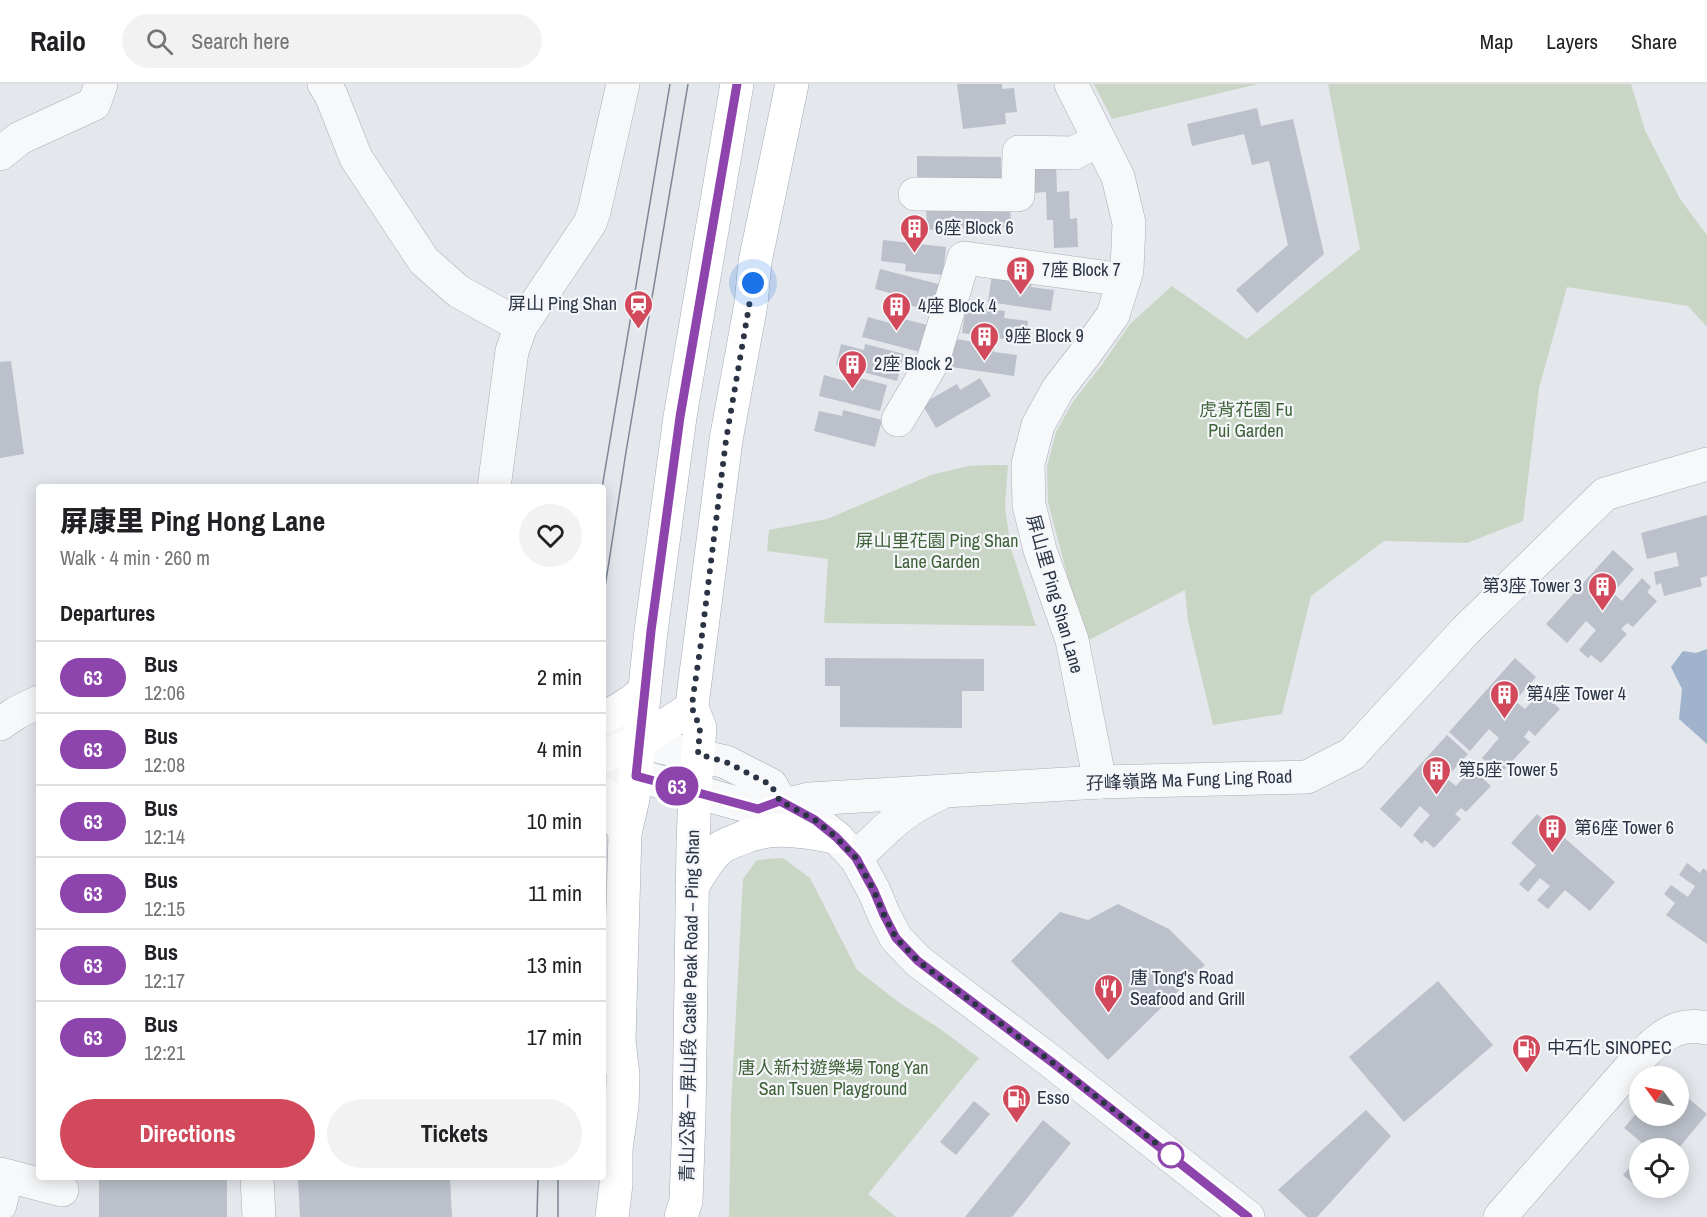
<!DOCTYPE html>
<meta charset="utf-8">
<style>
body{margin:0;font-family:"Archivo Narrow","Noto Sans TC",sans-serif;background:#f2f2f2;color:#202124;height:100vh;display:flex;flex-direction:column;font-size:22px;white-space:nowrap}
*{box-sizing:border-box;margin:0}
p{font-size:20px;color:#757577}
.icon{flex:none;width:33px;height:33px;fill:none;stroke:currentColor;stroke-width:2;stroke-linecap:round;stroke-linejoin:round}
.map{position:relative;flex:1;overflow:hidden}
.drawer{position:absolute;left:36px;top:400px;width:570px;height:696px;display:flex;flex-direction:column;background:#fff;border-radius:6px;box-shadow:0 3px 15px #0003}
.drawer>*{flex:none}
.badge{padding:0 12px;border-radius:20px;font-size:21px;line-height:39px}
.needle{width:39px;rotate:303deg}
.tools{position:absolute;left:1629px;top:982px;display:grid;gap:12px}
.tools a{display:grid;place-items:center;width:60px;height:60px;border-radius:50%;background:#fff;box-shadow:0 3px 15px #0003;font-size:30px}
.you{position:absolute;width:30px;height:30px;margin:-15px;border:4px solid #fff;border-radius:50%;background:#1a73e8;box-shadow:0 0 0 9px #1a73e833}
.map>.badge{position:absolute;translate:-50% -50%;box-shadow:0 0 0 3px #fff}
h2{padding:0 24px;font-size:22px;line-height:54px}
.round{display:grid;place-items:center;flex:none;width:63px;height:63px;border-radius:32px;background:#f2f2f2}
.head{display:flex;align-items:center;justify-content:space-between;height:102px;padding:0 24px}
h1{font-size:28px;font-weight:800;line-height:45px}
.primary-button{display:flex;gap:12px;margin-top:auto;padding:12px 24px}
.primary-button a{flex:1;height:69px;border-radius:36px;background:#d1495b;color:#fff;font-size:24px;font-weight:800;line-height:69px;text-align:center}
.primary-button a+a{background:#f2f2f2;color:#202124}
ul{padding:0;list-style:none}
li{display:flex;align-items:center;gap:18px;height:72px;padding:0 24px;border-top:2px solid #e0e0e0}
li div{flex:1}
li b{display:block;font-size:22px}
li em{font-style:normal}
li .badge{min-width:66px;font-weight:700;text-align:center}
header{display:flex;align-items:center;gap:36px;box-sizing:border-box;height:84px;padding:0 30px;background:#fff;border-bottom:2px solid #e0e0e0}
header strong{font-size:28px}
nav{display:flex;gap:33px;margin-inline-start:auto;font-size:21px}
.search{width:420px;height:54px;background:#f2f2f2;display:flex;align-items:center;gap:15px;box-sizing:border-box;padding:0 21px;border-radius:33px;color:#757577;font-size:22px}
.map>svg:first-child{display:block}
</style>
<header>
<strong>Railo</strong>
<div class="search"><svg class="icon" aria-label="search" viewBox="0 0 24 24"><circle cx="10" cy="10" r="6"/><path d="M15 15l6 6"/></svg>Search here</div>
<nav><a>Map</a><a>Layers</a><a>Share</a></nav>
</header>
<div class="map">
<svg width="1707" height="1133" viewBox="0 0 1707 1133">
<rect width="100%" height="100%" fill="#e4e7ec"/>
<g fill="#c9d6c5">
<polygon points="1094,0 1258,0 1112,35"/>
<polygon points="1328,0 1631,0 1645,46 1680,115 1707,151 1707,243 1688,222 1567,203 1539,304 1523,437 1467,459 1384,457 1311,512 1282,630 1213,641 1188,537 1185,506 1085,558 1048,418 1047,383 1056,348 1074,316 1101,282 1130,240 1172,202 1247,255 1360,165"/>
<polygon points="988,381 1008,381 1005,423 1011,465 1036,542 824,539 828,475 767,467 769,446 827,435 931,391 968,382"/>
<polygon points="783,774 810,794 857,886 901,920 939,944 979,974 868,1110 896,1133 729,1133 731,1024 743,795 757,776"/>
</g>
<polygon fill="#9fb4cc" points="1707,565 1707,660 1679,635 1682,605 1671,583 1683,567 1696,569"/>
<g fill="#bbc0ca">
<polygon points="957,0 1002,0 1002,5 1014,4 1017,28 1005,29 1006,40 963,45"/>
<polygon points="1257,24 1261,42 1293,35 1324,170 1257,229 1236,206 1288,161 1269,77 1252,81 1244,50 1192,62 1187,40"/>
<polygon points="917,72 1001,73 1001,96 917,96"/>
<polygon points="1056,80 1057,108 1069,107 1070,135 1077,134 1078,163 1054,164 1053,136 1047,136 1046,108 1033,109 1032,81"/>
<polygon points="1010,119 1011,143 927,146 926,123"/>
<polygon points="883,156 946,163 943,191 905,187 906,180 881,177"/>
<polygon points="880,185 942,201 934,228 895,217 897,211 875,205"/>
<polygon points="992,190 1032,196 1031,203 1054,206 1051,227 988,218"/>
<polygon points="966,222 1005,227 1004,234 1028,237 1025,258 962,249"/>
<polygon points="892,232 931,242 924,269 862,253 868,233 890,239"/>
<polygon points="955,255 995,261 994,268 1017,271 1014,292 951,283"/>
<polygon points="841,260 864,266 865,260 904,270 897,297 836,281"/>
<polygon points="11,277 24,370 0,374 0,278"/>
<polygon points="824,291 846,297 848,291 887,301 880,327 819,312"/>
<polygon points="980,294 991,312 936,344 922,320 957,300 960,306"/>
<polygon points="843,326 882,336 875,363 814,347 819,327 842,332"/>
<polygon points="1707,431 1707,492 1700,494 1702,502 1664,512 1661,499 1656,501 1654,488 1679,482 1676,468 1647,475 1641,449"/>
<polygon points="1613,466 1634,485 1613,509 1622,517 1642,494 1651,503 1647,508 1657,517 1633,543 1627,539 1621,545 1627,550 1601,579 1591,571 1588,574 1579,566 1596,546 1586,537 1567,559 1546,540"/>
<polygon points="825,574 984,575 984,607 962,607 962,644 840,643 840,602 825,602"/>
<polygon points="1515,574 1536,593 1515,617 1525,625 1545,603 1554,611 1550,616 1560,625 1535,652 1529,646 1524,653 1530,658 1503,687 1494,679 1491,682 1482,674 1499,654 1489,645 1470,667 1449,648"/>
<polygon points="1447,651 1468,670 1446,694 1456,702 1476,680 1485,688 1481,693 1491,702 1466,728 1461,724 1455,730 1461,735 1434,764 1425,756 1422,760 1413,751 1430,731 1420,722 1401,744 1380,725"/>
<polygon points="1537,730 1615,798 1590,827 1565,806 1548,825 1537,816 1550,802 1540,794 1528,808 1519,800 1536,781 1511,759"/>
<polygon points="1687,779 1700,789 1703,784 1707,787 1707,860 1666,831 1675,819 1664,810 1671,801 1688,813 1695,802 1679,791"/>
<polygon points="1118,820 1169,845 1205,881 1108,976 1011,877 1060,828 1088,836"/>
<polygon points="1438,897 1493,961 1404,1038 1349,973"/>
<polygon points="1688,1014 1707,1030 1678,1065 1645,1065 1647,1063 1624,1044 1640,1025 1640,1032 1655,1032 1666,1041 1673,1032 1678,1032 1678,1026"/>
<polygon points="974,1017 990,1030 956,1071 940,1058"/>
<polygon points="1366,1026 1391,1052 1317,1133 1307,1133 1278,1106"/>
<polygon points="1043,1036 1071,1059 1012,1133 965,1133"/>
<polygon points="1640,1072 1640,1104 1645,1104 1643,1107 1623,1091"/>
<rect x="99" y="1094" width="128" height="39"/>
<polygon points="298,1094 450,1094 452,1133 300,1133"/>
</g>
<g fill="none" stroke-linecap="round" stroke-linejoin="round">
<defs>
<g id="minor">
<polyline points="324,0 331,11 356,74 424,177 458,207 521,242"/>
<polyline points="1071,0 1118,93 1129,139 1127,186 1113,231 1085,270 1058,305 1038,341 1028,380 1029,421 1040,466 1072,556 1100,698"/>
<polyline points="0,70 20,54 94,20 101,0"/>
<polyline points="915,110 1018,111 1019,68 1074,69 1099,56"/>
<polyline points="898,336 933,277 964,174 1124,196"/>
<polyline points="494,404 512,267 521,242 590,139 594,128 623,0"/>
<polyline points="0,640 16,629 39,618"/>
<polyline points="603,654 639,658 726,678 771,701 780,717 815,736 836,753 856,774 874,807 884,831 896,854 918,877 1053,979 1248,1133"/>
<polyline points="603,682 758,725 780,717"/>
<polyline points="788,720 809,715 1100,698 1307,693 1352,670 1465,547 1605,410 1707,380"/>
<path d="M856,774C884,747 902,726 939,710"/>
<polyline points="0,1090 62,1106"/>
<polyline points="257,1094 259,1133"/>
<polyline points="0,1121 7,1092"/>
<path d="M1500,1133L1637,976C1659,955 1674,937 1707,944"/>
</g>
<g id="major">
<path d="M603,633C619,627 631,619 644,607"/>
<polyline points="603,672 639,658 692,624"/>
<polyline points="603,710 625,749"/>
<path d="M692,803C700,790 707,776 719,765C723,761 730,759 735,757C771,740 799,747 836,753"/>
<polyline points="612,1133 616,1100 616,1065 622,1022 623,992 619,956 625,749 633,715 651,547 680,333 737,0"/>
<polyline points="681,1133 686,1117 689,1033 693,760 695,707 700,644 692,624 693,613 726,356 751,220 755,178 792,0"/>
</g>
</defs>
<use href="#minor" stroke="#a9aeb7" stroke-width="34"/>
<use href="#major" stroke="#a3abb8" stroke-width="34"/>
<use href="#minor" stroke="#f7f8fa" stroke-width="33"/>
<use href="#major" stroke="#fff" stroke-width="33"/>
<g stroke="#7d8696" stroke-width="1.5">
<polyline points="602,404 670,0"/>
<polyline points="603,516 626,368 688,0"/>
<polyline points="537,1133 538,1094"/>
<polyline points="558,1133 558,1094"/>
</g>
</g>
<g fill="none" stroke-linecap="round" stroke-linejoin="round">
<defs>
<polyline id="line" points="737,0 680,333 651,547 636,692 758,725 780,717 815,736 836,753 856,774 874,807 884,831 896,854 918,877 1053,979 1248,1133"/>
</defs>
<use href="#line" stroke="#fff" stroke-width="14"/>
<use href="#line" stroke="#8e44ad" stroke-width="9"/>
<polyline stroke="#2b3445" stroke-width="6" stroke-dasharray="0 10.8" points="753,199 726,356 701,559 693,613 692,624 700,644 698,670 726,678 771,701 780,717 815,736 836,753 856,774 874,807 884,831 896,854 918,877 1053,979 1171,1071"/>
</g>
<defs>
<symbol id="building-pin" viewBox="-11 -11 22 30"><path d="M0 17L-7.5 6A9.5 9.5 0 1 1 7.5 6Z" fill="#d1495b" stroke="#f4f6f9"/><path d="M-4-6H4V6H1V3H-1V6H-4ZM-2.5-4.3h1.7v1.8h-1.7ZM.8-4.3h1.7v1.8H.8ZM-2.5-1h1.7V.8h-1.7ZM.8-1h1.7V.8H.8Z" fill="#fff"/></symbol>
<symbol id="station-pin" viewBox="-11 -11 22 30"><path d="M0 17L-7.5 6A9.5 9.5 0 1 1 7.5 6Z" fill="#d1495b" stroke="#f4f6f9"/><path d="M-3-6H3Q5-6 5-4V2Q5 4 3 4L4.5 6H3L1.5 4h-3L-3 6H-4.5L-3 4Q-5 4-5 2V-4Q-5-6-3-6ZM-3.5-4v3h7v-3ZM-3.5 1v1.5H-2V1ZM2 1v1.5H3.5V1Z" fill="#fff"/></symbol>
<symbol id="restaurant-pin" viewBox="-11 -11 22 30"><path d="M0 17L-7.5 6A9.5 9.5 0 1 1 7.5 6Z" fill="#d1495b" stroke="#f4f6f9"/><path d="M-5-6h1v4h1v-4h1v4h1v-4h1v5L-1.5 .5V6h-2V.5L-5-1ZM5-6V6H3V1.5H1.5Q1.5-4 5-6Z" fill="#fff"/></symbol>
<symbol id="fuel-pin" viewBox="-11 -11 22 30"><path d="M0 17L-7.5 6A9.5 9.5 0 1 1 7.5 6Z" fill="#d1495b" stroke="#f4f6f9"/><path d="M-5.5-6h7V0h2V4h1.3V-2.5L3-4.5l.8-.8L6-3V5H2.5V1h-1V6h-7ZM-4.2-4.7v3.2H.2V-4.7Z" fill="#fff"/></symbol>
</defs>
<g fill-rule="evenodd">
<use href="#building-pin" x="898" y="128" width="33" height="45"/>
<use href="#building-pin" x="1004" y="170" width="33" height="45"/>
<use href="#station-pin" x="622" y="204" width="33" height="45"/>
<use href="#building-pin" x="880" y="206" width="33" height="45"/>
<use href="#building-pin" x="968" y="236" width="33" height="45"/>
<use href="#building-pin" x="836" y="264" width="33" height="45"/>
<use href="#building-pin" x="1586" y="486" width="33" height="45"/>
<use href="#building-pin" x="1488" y="594" width="33" height="45"/>
<use href="#building-pin" x="1420" y="670" width="33" height="45"/>
<use href="#building-pin" x="1536" y="728" width="33" height="45"/>
<use href="#restaurant-pin" x="1092" y="888" width="33" height="45"/>
<use href="#fuel-pin" x="1510" y="948" width="33" height="45"/>
<use href="#fuel-pin" x="1000" y="998" width="33" height="45"/>
</g>
<circle fill="#fff" stroke="#8e44ad" stroke-width="3" cx="1171" cy="1071" r="12"/>
<g text-anchor="middle" stroke-width="4.5" stroke-linejoin="round" paint-order="stroke">
<g font-size="18" fill="#2b3445" stroke="#f4f6f9" text-anchor="start">
<text x="935" y="150">6座 Block 6</text>
<text x="1042" y="192">7座 Block 7</text>
<text x="617" y="226" text-anchor="end">屏山 Ping Shan</text>
<text x="918" y="228">4座 Block 4</text>
<text x="1005" y="258">9座 Block 9</text>
<text x="874" y="286">2座 Block 2</text>
<text x="1582" y="508" text-anchor="end">第3座 Tower 3</text>
<text x="1526" y="616">第4座 Tower 4</text>
<text x="1458" y="692">第5座 Tower 5</text>
<text x="1574" y="750">第6座 Tower 6</text>
<text x="1130" y="900">唐 Tong's Road<tspan x="1130" dy="21">Seafood and Grill</tspan></text>
<text x="1547" y="970">中石化 SINOPEC</text>
<text x="1037" y="1020">Esso</text>
</g>
<g font-size="18" fill="#3f6138" stroke="#f4f6f9">
<text x="1246" y="332">虎背花園 Fu<tspan x="1246" dy="21">Pui Garden</tspan></text>
<text x="937" y="463">屏山里花園 Ping Shan<tspan x="937" dy="21">Lane Garden</tspan></text>
<text x="833" y="990">唐人新村遊樂場 Tong Yan<tspan x="833" dy="21">San Tsuen Playground</tspan></text>
</g>
<g font-size="18" fill="#2b3445" stroke="#f4f6f9">
<text transform="translate(1055 510) rotate(74)" y="6">屏山里 Ping Shan Lane</text>
<text transform="translate(1189 696) rotate(-2)" y="6">孖峰嶺路 Ma Fung Ling Road</text>
<text transform="translate(690 922) rotate(-89)" y="6">青山公路－屏山段 Castle Peak Road – Ping Shan</text>
</g>
</g>
</svg>
<div class="tools">
<a><svg class="needle" viewBox="-14 -14 28 28"><path d="M0-13l5 13h-10z" fill="#e53935"/><path d="M0 13l5-13h-10z" fill="#757577"/></svg></a>
<a><svg class="icon" aria-label="locate" viewBox="0 0 24 24"><circle cx="12" cy="12" r="6"/><path d="M12 2v4M12 18v4M2 12h4M18 12h4"/></svg></a>
</div>
<div class="you" style="left:753px;top:199px"></div>
<b class="badge" style="left:677px;top:702px;background:#8e44ad;color:#fff">63</b>
<section class="drawer">
<div class="head"><div><h1>屏康里 Ping Hong Lane</h1><p>Walk · 4 min · 260 m</p></div><a class="round"><svg class="icon" aria-label="heart" viewBox="0 0 24 24"><path d="M12 20l-8-8c-3-5 5-10 8-4 3-6 11-1 8 4z"/></svg></a></div>
<h2>Departures</h2>
<ul>
<li><span class="badge" style="background:#8e44ad;color:#fff">63</span><div><b>Bus</b><p>12:06</p></div><em>2 min</em></li>
<li><span class="badge" style="background:#8e44ad;color:#fff">63</span><div><b>Bus</b><p>12:08</p></div><em>4 min</em></li>
<li><span class="badge" style="background:#8e44ad;color:#fff">63</span><div><b>Bus</b><p>12:14</p></div><em>10 min</em></li>
<li><span class="badge" style="background:#8e44ad;color:#fff">63</span><div><b>Bus</b><p>12:15</p></div><em>11 min</em></li>
<li><span class="badge" style="background:#8e44ad;color:#fff">63</span><div><b>Bus</b><p>12:17</p></div><em>13 min</em></li>
<li><span class="badge" style="background:#8e44ad;color:#fff">63</span><div><b>Bus</b><p>12:21</p></div><em>17 min</em></li>
</ul>
<div class="primary-button"><a>Directions</a><a>Tickets</a></div>
</section>
</div>
